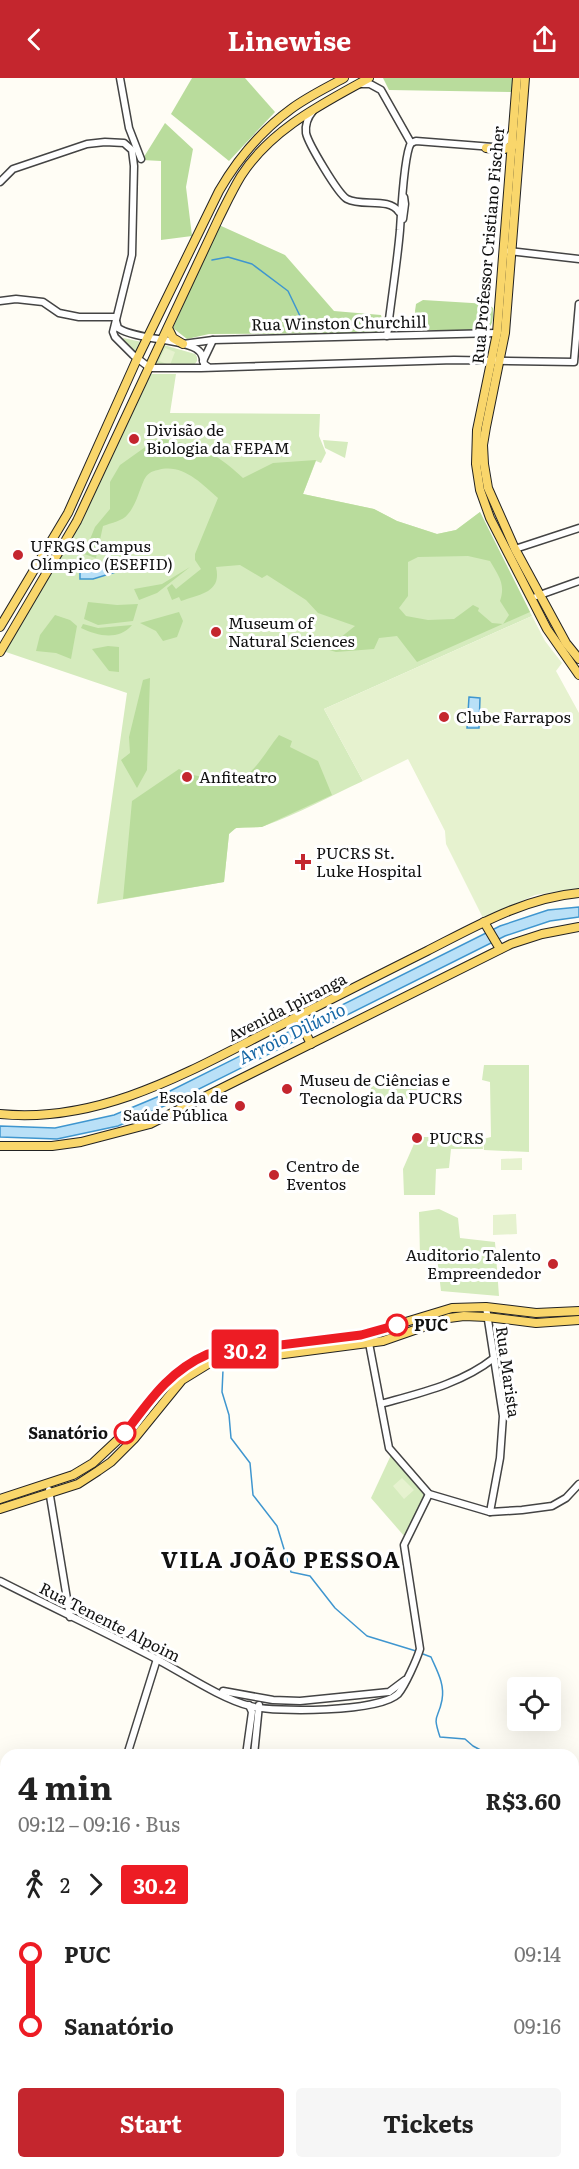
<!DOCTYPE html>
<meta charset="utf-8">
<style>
body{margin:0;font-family:Literata,serif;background:#f6f6f6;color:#222;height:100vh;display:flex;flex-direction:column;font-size:22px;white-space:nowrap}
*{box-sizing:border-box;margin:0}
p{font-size:20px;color:#767676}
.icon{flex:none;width:33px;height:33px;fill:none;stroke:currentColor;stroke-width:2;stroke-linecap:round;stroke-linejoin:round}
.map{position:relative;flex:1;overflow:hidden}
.panel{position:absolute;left:0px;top:1671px;width:579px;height:420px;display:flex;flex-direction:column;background:#fff;border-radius:18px 18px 0 0;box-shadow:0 6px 24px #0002}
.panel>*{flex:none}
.badge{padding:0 12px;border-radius:4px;font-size:21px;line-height:39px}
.buttons{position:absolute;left:507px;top:1599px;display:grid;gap:12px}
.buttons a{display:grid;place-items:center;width:54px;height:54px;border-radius:6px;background:#fff;box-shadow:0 6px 24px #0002;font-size:30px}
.map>.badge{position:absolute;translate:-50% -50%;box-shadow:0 0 0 3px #fff}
.legs{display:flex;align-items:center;gap:9px;height:66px;padding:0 18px;font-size:20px}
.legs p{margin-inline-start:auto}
.overview{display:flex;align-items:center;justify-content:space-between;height:102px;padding:0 18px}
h1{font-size:33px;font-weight:700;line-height:45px}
.action{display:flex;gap:12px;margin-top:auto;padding:12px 18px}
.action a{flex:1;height:69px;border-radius:6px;background:#c4262e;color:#fff;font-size:24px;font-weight:700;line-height:69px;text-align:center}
.action a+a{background:#f6f6f6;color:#222}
ul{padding:0 18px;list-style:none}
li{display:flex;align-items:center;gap:21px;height:72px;font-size:22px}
li i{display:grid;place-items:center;width:9px;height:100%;margin:0 8px;background:currentColor}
li i::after{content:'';width:15px;height:15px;margin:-8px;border:4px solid;border-radius:50%;background:#fff}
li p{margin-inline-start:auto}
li:first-child i{background:linear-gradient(#0000 50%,currentColor 0)}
li:last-child i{background:linear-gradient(currentColor 50%,#0000 0)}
header{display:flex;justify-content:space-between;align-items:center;height:78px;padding:0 18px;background:#c4262e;color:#fff;font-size:27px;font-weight:700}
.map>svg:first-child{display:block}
</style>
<header><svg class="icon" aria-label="back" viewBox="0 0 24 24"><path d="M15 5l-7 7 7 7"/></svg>Linewise<svg class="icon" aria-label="share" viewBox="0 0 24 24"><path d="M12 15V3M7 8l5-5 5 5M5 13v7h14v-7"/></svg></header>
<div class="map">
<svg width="579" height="2091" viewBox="0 0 579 2091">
<rect width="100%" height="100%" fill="#fffdf5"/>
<g fill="#d5ebbd">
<polygon points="123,260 142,264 136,275 124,265"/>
<polygon points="164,267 195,276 197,279 197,283 194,287 155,287"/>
<path d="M151,296H176L170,335L320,336L319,358L326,375L321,385L316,383L303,416L374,431L397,443L437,456L456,452L480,434L532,538L324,631L363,703C330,718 298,736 264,748C253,752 236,744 229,756L224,804L97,826L127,615L3,573L39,516L82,441Z"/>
<polygon points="323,362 348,364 345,380 325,370"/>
<polygon points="484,987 529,987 529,1074 484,1072 483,1061 491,1059 490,1004 482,1002"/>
<polygon points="419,1001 416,1020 386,1022 371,1020 371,1008 402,1005"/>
<polygon points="417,1059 481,1059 483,1071 451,1071 449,1090 436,1091 435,1117 404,1117 403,1091"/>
<polygon points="439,1131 458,1140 460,1160 495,1164 499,1218 441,1213 437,1179 420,1178 419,1134"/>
<polygon points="391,1377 425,1417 405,1459 371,1420"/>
</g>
<g fill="#b9dc9c" fill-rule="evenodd">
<polygon points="192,0 245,0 275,34 229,83 171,36"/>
<polygon points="383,0 514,0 513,14 389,12"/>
<polygon points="165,45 193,71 186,109 192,158 161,162 161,83 142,82"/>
<polygon points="219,147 285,177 334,233 381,237 384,250 379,255 209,256 187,261 173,250"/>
<path d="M423,222L488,226L493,230C493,241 494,250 482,253L422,252L418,249L415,233L416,226Z"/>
<path d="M158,360C198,367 213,372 243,400L273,385L316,382L303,416L374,431L397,443L437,456L456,452L480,434L530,534L417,584L397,558L379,560L374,571L336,574L326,571L355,548L318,535L306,522L267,497L262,500L240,487L216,489C222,514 201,516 181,523L179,519L172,522L167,510L172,506L176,511L201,491L195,482V476L218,420C201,405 182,385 158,392C151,393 147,396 144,402C139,413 136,427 128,436C123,443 111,445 103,448L96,480L84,476L95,449L110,431V404L120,387ZM468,478L490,483C498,497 506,506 500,523L509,537L503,546L492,545L478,533L479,530L473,527L454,541L428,542L406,538L399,530L408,518V484L418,479Z"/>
<polygon points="190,489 157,515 139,522 134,511 162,506"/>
<polygon points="88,524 117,527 138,526 133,543 98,547 84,541"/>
<polygon points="179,534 183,543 177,559 163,563 156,553 140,545"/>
<polygon points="55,537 70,542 77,548 71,581 56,575 36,573 40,557"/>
<path d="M83,546L98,550L132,547C118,563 98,558 81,550Z"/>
<polygon points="108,568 119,569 119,594 109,593 92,571"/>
<polygon points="150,600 147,692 137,710 121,682 130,675 129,659 143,602"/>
<path d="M279,657L292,663L290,669L318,683L332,717L262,749L236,750L229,756L224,804L123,821L132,723L179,691L183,693L180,702L183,707L189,706L193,697C210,700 234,707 249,695C259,687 270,668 279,657Z"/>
</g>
<g fill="#e6f2cf">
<polygon points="165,270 175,274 170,287 159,283"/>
<polygon points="532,538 545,563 562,585 556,593 579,635 579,810 535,817 483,840 446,766 445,753 408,681 363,703 324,631"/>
<polygon points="522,1080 522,1092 501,1092 501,1081"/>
<polygon points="516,1136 517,1156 493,1157 493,1137"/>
<polygon points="402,1400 414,1412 404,1421 393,1408"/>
</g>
<g fill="#b9e0f7" stroke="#3f96cf" stroke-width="1.5">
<polygon points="89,483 116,491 116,494 93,501 80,501 80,494 86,484"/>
<polygon points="469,619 480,620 479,650 467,650"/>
<polygon points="579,829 579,839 550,843 505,858 171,1025 118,1048 57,1061 0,1059 0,1048 55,1050 114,1037 162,1017 500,848 548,832"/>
</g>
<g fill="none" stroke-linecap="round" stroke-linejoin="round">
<g stroke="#3f96cf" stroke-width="1.5">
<polyline points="212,182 228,179 252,186 288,213 300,238"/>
<polyline points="223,1292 222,1314 229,1337 231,1360 250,1385 253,1417 277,1448 291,1494 310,1498 335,1530 367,1558 416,1573"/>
<path d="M423,1576L431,1579C437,1593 445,1606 442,1622C438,1643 432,1635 440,1659L465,1661L473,1668L490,1677"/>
<polyline points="560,2085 563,2091"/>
</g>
<defs>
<g id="minor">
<polyline points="120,0 129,50 141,81"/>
<polyline points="360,6 370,6 381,12 411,65"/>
<path d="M313,33C307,40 305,46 306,55C308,65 338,116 347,121C362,129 389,119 399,134"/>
<polyline points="411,65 416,63 493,69 503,66 512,55"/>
<polyline points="0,104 13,91 87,66 105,64 124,65 132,72 134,88 132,177 113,254 115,259 133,277 150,290 201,290 454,282 574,284 579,226"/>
<polyline points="403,141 405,126 404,119"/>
<polyline points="509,173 579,181"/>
<polyline points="0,223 16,221 43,224 59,235 79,239 116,239"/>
<path d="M116,243L118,250C136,262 187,261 199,273C203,276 203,281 204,286L208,289"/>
<path d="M387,258C391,222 397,187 400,152C401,136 404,76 411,65"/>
<polyline points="183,266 213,262 497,255"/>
<polyline points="203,283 213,262"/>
<polyline points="515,471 579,450"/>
<polyline points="537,518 579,503"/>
<polyline points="486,1229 503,1338 500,1380 490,1434"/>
<polyline points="369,1265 389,1370 429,1416 490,1434 522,1432 552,1428 566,1420 579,1406"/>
<path d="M381,1326C420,1315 461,1306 494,1280"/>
<polyline points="49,1412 70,1539"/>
<path d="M0,1503C53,1530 107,1555 160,1583C186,1597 222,1621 250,1628C275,1635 379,1634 398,1616C405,1608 417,1581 420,1571L404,1467L429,1416"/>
<polyline points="223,1613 273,1622 300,1623 389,1614 405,1602"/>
<polyline points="127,1677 157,1581"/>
<polyline points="246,1677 252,1634 249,1627"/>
<polyline points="254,1677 259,1627"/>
<polyline points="0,1833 6,1830"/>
<polyline points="0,1870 6,1860"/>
<polyline points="473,2085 474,2091"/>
</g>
<g id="major">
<polyline points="517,0 497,255 477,352 476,386 480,412 490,440 547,551 579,597"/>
<polyline points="525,0 505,255 486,349 483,367 484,386 488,410 515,471 566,565 579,581"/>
<polyline points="486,70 502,72 514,67"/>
<polyline points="168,250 173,260 183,266"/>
<path d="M0,549L68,435L137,281L219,113C237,82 261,53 291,31C307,19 326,10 344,0"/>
<path d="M0,574L77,443L219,140C226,126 233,111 241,98C271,51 322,26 369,0"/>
<polyline points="484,844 500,871"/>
<polyline points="297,938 311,966"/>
<path d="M0,1036C101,1046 190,993 277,949C327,923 377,898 427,873C476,848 524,820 579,815"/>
<polyline points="0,1068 52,1068 81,1064 150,1046 511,866 542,856 579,849"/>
<polyline points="0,1421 73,1397 93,1385 125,1355 171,1298 189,1285 209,1276 366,1256 452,1230 486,1229 536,1235 579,1233"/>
<polyline points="0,1431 78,1406 98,1393 111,1384 134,1361 182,1302 208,1286 383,1263 449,1240 464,1238 487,1239 536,1245 579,1242"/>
</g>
</defs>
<use href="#minor" stroke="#444" stroke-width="9"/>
<use href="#major" stroke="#222" stroke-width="10"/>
<use href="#minor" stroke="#fff" stroke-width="6"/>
<use href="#major" stroke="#f9d66b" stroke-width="8"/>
</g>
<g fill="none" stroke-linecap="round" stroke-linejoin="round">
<defs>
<path id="line-1" d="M125,1355C150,1322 169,1293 208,1276L361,1257L397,1247"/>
</defs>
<use href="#line-1" stroke="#fff" stroke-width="14"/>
<use href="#line-1" stroke="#ed1c24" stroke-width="9"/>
</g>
<g fill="#c4262e" stroke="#fff" stroke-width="2">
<circle cx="134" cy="361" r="6"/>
<circle cx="18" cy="477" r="6"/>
<circle cx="216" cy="554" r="6"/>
<circle cx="444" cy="639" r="6"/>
<circle cx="187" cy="699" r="6"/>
<path d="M300 775h6v6h6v6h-6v6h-6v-6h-6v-6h6z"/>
<circle cx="287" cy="1011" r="6"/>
<circle cx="240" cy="1028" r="6"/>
<circle cx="417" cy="1060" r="6"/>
<circle cx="274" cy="1097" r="6"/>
<circle cx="553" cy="1186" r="6"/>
</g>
<g fill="#fff" stroke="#ed1c24" stroke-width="3">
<circle cx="397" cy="1247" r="10"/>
<circle cx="125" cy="1355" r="10"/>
</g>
<g text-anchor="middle" stroke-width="6" stroke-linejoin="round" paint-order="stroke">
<g font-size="16" fill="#111" stroke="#fff">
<text transform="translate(488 167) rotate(-85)" y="6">Rua Professor Cristiano Fischer</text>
<text transform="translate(339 245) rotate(-1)" y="6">Rua Winston Churchill</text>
<text transform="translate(287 929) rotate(-27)" y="6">Avenida Ipiranga</text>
<text transform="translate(508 1294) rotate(82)" y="6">Rua Marista</text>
<text transform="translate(110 1544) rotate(27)" y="6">Rua Tenente Alpoim</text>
</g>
<g font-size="16" fill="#111" stroke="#fff" text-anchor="start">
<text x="146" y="358">Divisão de<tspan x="146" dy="18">Biologia da FEPAM</tspan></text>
<text x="30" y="474">UFRGS Campus<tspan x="30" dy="18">Olímpico (ESEFID)</tspan></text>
<text x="228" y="551">Museum of<tspan x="228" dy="18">Natural Sciences</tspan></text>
<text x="456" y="645">Clube Farrapos</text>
<text x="199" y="705">Anfiteatro</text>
<text x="316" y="781">PUCRS St.<tspan x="316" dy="18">Luke Hospital</tspan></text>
<text x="299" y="1008">Museu de Ciências e<tspan x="299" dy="18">Tecnologia da PUCRS</tspan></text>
<text x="228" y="1025" text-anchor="end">Escola de<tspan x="228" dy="18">Saúde Pública</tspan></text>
<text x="429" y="1066">PUCRS</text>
<text x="286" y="1094">Centro de<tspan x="286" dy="18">Eventos</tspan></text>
<text x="541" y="1183" text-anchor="end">Auditorio Talento<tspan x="541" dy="18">Empreendedor</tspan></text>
</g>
<g font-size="16" font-weight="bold" fill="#111" stroke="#fff" text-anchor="start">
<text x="414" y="1253">PUC</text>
<text x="108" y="1361" text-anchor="end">Sanatório</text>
</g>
<g font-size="18" font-style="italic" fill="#1768a6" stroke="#fff">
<text transform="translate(292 956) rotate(-26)" y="6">Arroio Dilúvio</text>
</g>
<g font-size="22" font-weight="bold" letter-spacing="1.5" fill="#111" stroke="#fff">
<text x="281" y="1490">VILA JOÃO PESSOA</text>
</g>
</g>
</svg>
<div class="buttons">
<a><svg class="icon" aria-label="locate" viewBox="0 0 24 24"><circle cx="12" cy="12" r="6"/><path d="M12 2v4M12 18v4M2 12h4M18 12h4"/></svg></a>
</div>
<b class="badge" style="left:245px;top:1271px;background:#ed1c24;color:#fff">30.2</b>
<section class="panel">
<div class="overview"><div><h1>4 min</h1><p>09:12 – 09:16 · Bus</p></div><b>R$3.60</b></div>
<div class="legs"><svg class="icon" aria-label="walk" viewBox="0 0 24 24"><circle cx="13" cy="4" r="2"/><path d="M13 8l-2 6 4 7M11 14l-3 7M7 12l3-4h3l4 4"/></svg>2<svg class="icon" aria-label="forward" viewBox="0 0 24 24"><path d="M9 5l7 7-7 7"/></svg><b class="badge" style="background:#ed1c24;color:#fff">30.2</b></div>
<ul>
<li><i style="color:#ed1c24"></i><b>PUC</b><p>09:14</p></li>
<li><i style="color:#ed1c24"></i><b>Sanatório</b><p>09:16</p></li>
</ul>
<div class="action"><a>Start</a><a>Tickets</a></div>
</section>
</div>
